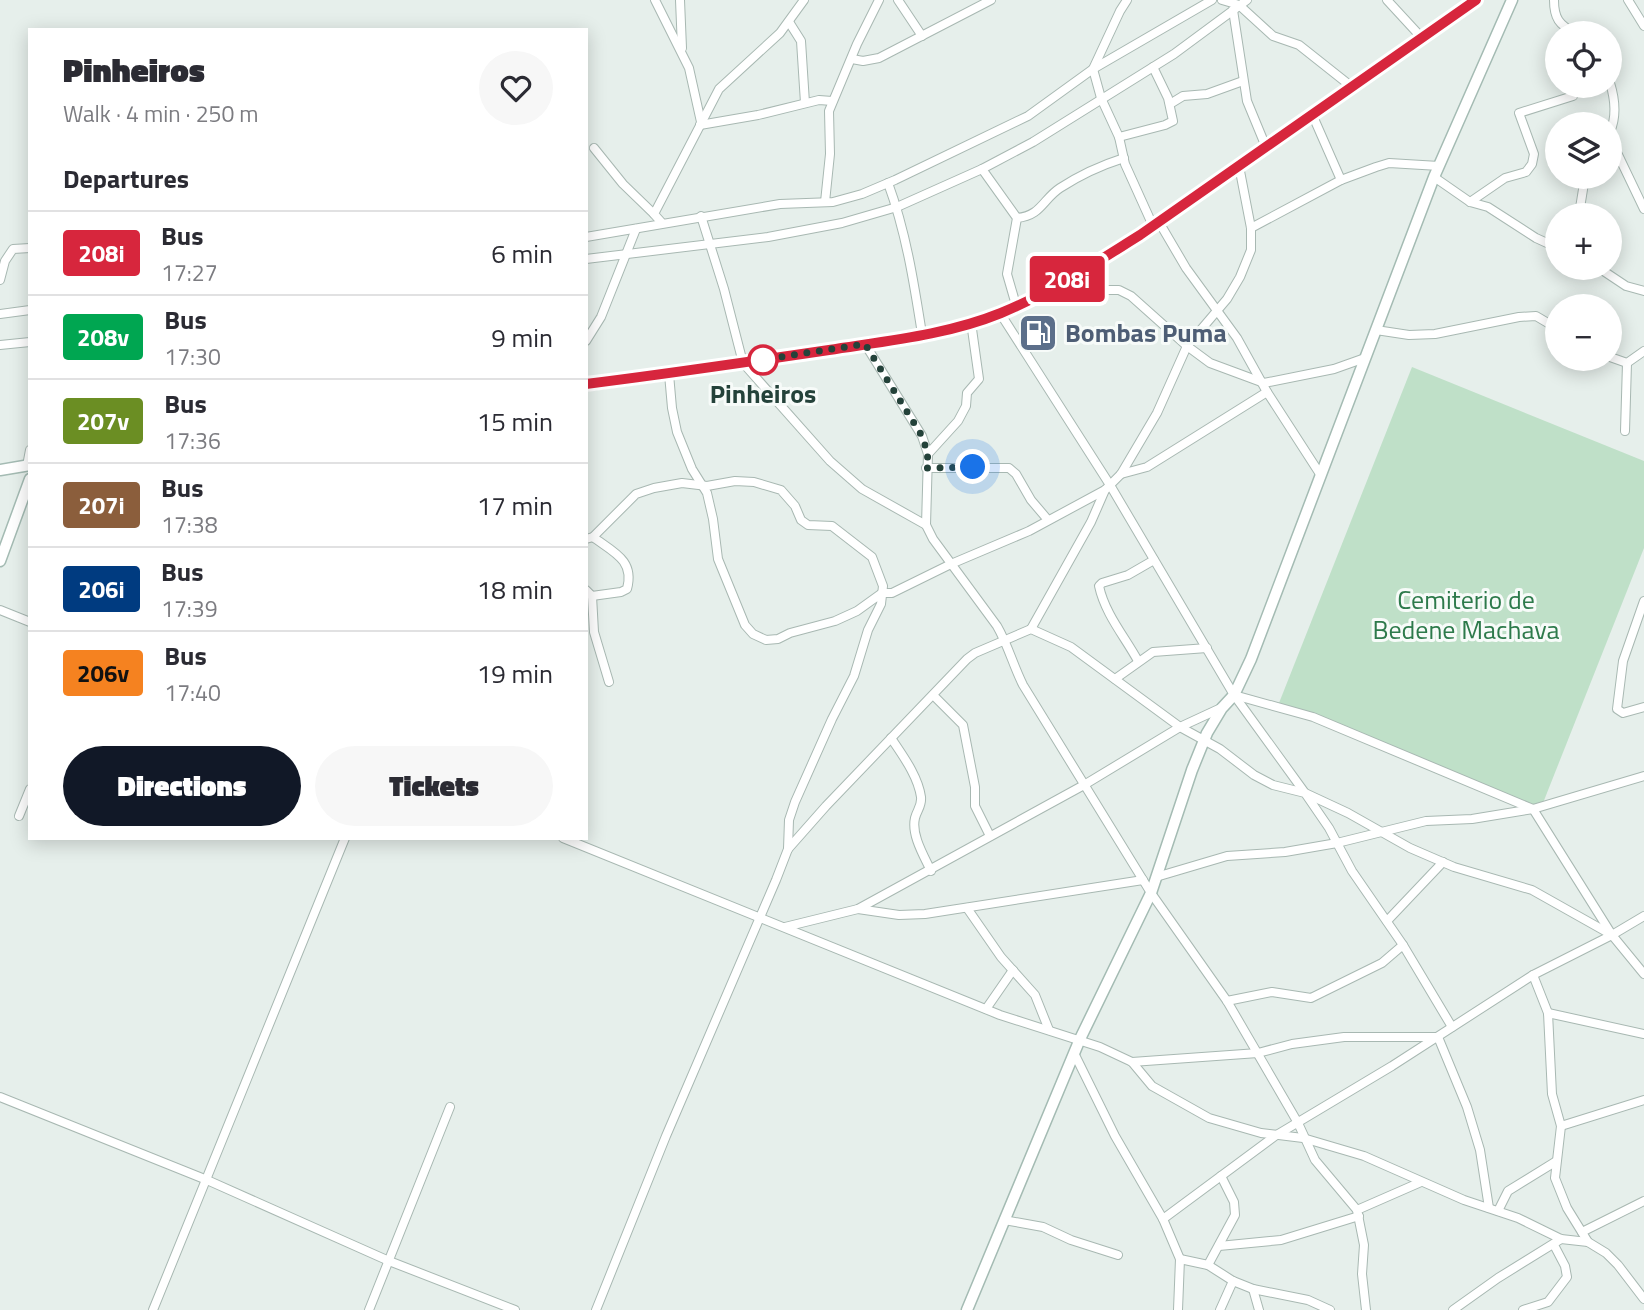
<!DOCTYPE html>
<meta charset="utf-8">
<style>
body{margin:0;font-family:"Titillium Web",sans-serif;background:#f7f7f7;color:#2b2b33;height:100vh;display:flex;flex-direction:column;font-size:26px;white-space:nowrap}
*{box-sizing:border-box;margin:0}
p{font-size:23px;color:#7c7c81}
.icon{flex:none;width:38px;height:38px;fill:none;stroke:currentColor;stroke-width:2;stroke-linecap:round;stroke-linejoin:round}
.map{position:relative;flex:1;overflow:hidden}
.side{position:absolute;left:28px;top:28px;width:560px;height:812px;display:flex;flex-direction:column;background:#fff;border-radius:0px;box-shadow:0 4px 18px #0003}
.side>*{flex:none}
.badge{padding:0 14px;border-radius:5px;font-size:24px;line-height:46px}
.buttons{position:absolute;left:1545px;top:21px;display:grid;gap:14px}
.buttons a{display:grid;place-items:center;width:77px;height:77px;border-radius:50%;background:#fff;box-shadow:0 4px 18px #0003;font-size:35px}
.you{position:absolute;width:35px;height:35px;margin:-18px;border:5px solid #fff;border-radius:50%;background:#1a73e8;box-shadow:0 0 0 10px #1a73e833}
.map>.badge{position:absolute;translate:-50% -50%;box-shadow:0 0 0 4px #fff}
h2{padding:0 35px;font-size:26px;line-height:63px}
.round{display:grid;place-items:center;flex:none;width:74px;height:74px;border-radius:37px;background:#f7f7f7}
.headline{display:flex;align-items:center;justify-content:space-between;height:119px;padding:0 35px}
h1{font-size:33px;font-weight:800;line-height:52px}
.button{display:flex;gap:14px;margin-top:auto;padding:14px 35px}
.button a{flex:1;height:80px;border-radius:42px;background:#111827;color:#fff;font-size:28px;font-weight:800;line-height:80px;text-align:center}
.button a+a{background:#f7f7f7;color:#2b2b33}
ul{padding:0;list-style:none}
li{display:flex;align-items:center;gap:21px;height:84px;padding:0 35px;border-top:2px solid #e1e1e2}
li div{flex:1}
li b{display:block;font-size:26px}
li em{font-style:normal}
li .badge{min-width:77px;font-weight:700;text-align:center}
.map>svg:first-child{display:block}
</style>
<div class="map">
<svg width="1644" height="1310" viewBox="0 0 1644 1310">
<rect width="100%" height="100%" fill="#e6efeb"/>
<polygon fill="#bfe0c8" points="1412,367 1644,461 1644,548 1541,808 1279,703"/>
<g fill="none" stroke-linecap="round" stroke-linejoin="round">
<defs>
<g id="street">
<polyline points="655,0 689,68 701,122"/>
<polyline points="680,0 682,48"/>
<polyline points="898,0 922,36"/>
<polyline points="1127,0 1120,11 1093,69 1101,98 1119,137 1125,164 1153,226"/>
<polyline points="1222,0 1239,5 1273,36 1299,45 1352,87"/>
<polyline points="1387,0 1422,38"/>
<path d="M1554,0C1554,18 1559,25 1575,33"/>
<polyline points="1628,0 1644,26"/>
<polyline points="1233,10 1247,101 1266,147"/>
<polyline points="789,22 801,41 805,103"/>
<polyline points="852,59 863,61 879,58 991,0"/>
<path d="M1610,83C1615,99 1617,116 1610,132"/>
<polyline points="1170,104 1183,96 1207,94 1243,81"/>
<polyline points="1312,114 1341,180"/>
<polyline points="700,125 758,115 819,100 832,101"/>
<polyline points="1119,137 1165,125 1173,121 1168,98 1153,67"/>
<polyline points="1610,138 1644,209"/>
<polyline points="594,148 623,184 654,214"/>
<polyline points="982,169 1017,218 1007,274 1016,305"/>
<polyline points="1434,177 1470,202 1488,207 1536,238 1558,248"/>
<path d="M888,183C906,232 914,283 922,334"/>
<polyline points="825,202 830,154 829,111 857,44 879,0"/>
<polyline points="1470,202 1505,178 1526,172 1532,164 1534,154 1519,113 1573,96"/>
<polyline points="1575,215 1580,208 1585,177"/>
<polyline points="701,216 724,289 743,363 830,461 862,489 926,525"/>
<path d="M1017,218C1041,216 1043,199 1060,188C1080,175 1102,165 1124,158"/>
<polyline points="1159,222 1186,268 1237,338 1267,392 1320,474"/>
<polyline points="662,223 654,214 719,89 780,33 804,0"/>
<polyline points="1251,228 1341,180 1376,167 1389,163 1439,166"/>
<polyline points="586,237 780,204 833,202 862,194 895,180 1028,116 1093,69 1212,0"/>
<polyline points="1549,244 1558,235"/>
<polyline points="586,259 768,237 842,223 897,207 982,169 1033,142 1174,54 1247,0"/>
<polyline points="1599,268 1626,286 1644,291"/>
<polyline points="1067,279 1085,290 1119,290 1131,296 1187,346 1210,363 1264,383 1334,369 1365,358"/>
<polyline points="0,280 5,261 13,249 30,248"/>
<polyline points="1000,313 1110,485 1234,695 1305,793 1348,813 1410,848 1454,867 1532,890 1612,935"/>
<polyline points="0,314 30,310"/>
<polyline points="1376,330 1409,335 1435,334 1519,317 1536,316 1558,329"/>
<polyline points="586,341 601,317 636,229"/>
<path d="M865,344L922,436L928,454L926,525L933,539L997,626C1008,645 1013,665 1023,685L1151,893L1227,1001L1298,1123L1315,1160L1357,1210L1364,1245L1362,1274L1366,1310"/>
<polyline points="0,345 30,342"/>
<polyline points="1610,357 1627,363 1644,351"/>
<polyline points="669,374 672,408 677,432 692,469 707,493 713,519 718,559 745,625 753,634 766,640 778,639 790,633 835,621 857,611 882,593 892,593 951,564 1029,531 1105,490 1121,474 1157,413 1187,346 1227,299 1240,277 1251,250 1251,228 1239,166"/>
<polyline points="1625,431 1627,363"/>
<polyline points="928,454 958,421 966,406 967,393 979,379 971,322"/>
<polyline points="27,466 30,450"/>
<polyline points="926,468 1009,468 1016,474 1031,500 1048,520"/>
<polyline points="1121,474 1147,467 1267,392"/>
<polyline points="586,539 593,537 636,494 654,488 682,483 707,486 735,481 754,482 781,490 795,506 801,520 808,525 832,526 872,557 883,586 881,604 868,630 854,676 832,719 795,802 789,820 788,849"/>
<polyline points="586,590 592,596 594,632 609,682"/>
<path d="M592,596L621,592L627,589C635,560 613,552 593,537"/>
<polyline points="1644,601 1623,661 1617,709 1623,713 1644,707"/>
<polyline points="0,610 30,622"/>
<polyline points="1031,629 1091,522 1105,490"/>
<path d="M1138,661C1125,637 1105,614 1099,586L1102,583L1128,575L1154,560"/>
<polyline points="1115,679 1153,652 1207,648"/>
<polyline points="933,695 963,725 975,787 975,806 990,836"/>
<polyline points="1234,695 1313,717 1533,809 1612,935 1644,974"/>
<path d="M891,738C903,756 918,776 921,797C922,806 917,810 915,818C911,835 924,856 931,871"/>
<polyline points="19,816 30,789"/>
<polyline points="563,838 1000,1015 1100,1047 1132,1062 1152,1086 1209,1118 1261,1133 1303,1138 1364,1156 1464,1200 1518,1218 1561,1239 1588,1242 1606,1253 1618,1265 1644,1299"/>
<polyline points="1156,877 1227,856 1285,852 1337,843 1426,821 1472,819 1533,809 1644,776"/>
<polyline points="967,908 1001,957 1035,995 1049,1030"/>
<polyline points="858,909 899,915 925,914 1143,880"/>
<polyline points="1387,921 1443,862"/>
<polyline points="785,927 858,909 1084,785 1180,727 1221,708"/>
<polyline points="1533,975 1548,1013 1552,1094 1561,1126 1555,1178 1567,1208 1588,1242"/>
<polyline points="1227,1001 1272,992 1311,998 1382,963 1403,945"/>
<polyline points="986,1009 1013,970"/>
<polyline points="1548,1013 1644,1034"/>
<polyline points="1075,1055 1115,1136 1163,1219 1180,1259 1178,1310"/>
<polyline points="1132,1062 1258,1053 1292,1044 1344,1037 1438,1037 1467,1107 1480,1150 1489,1208"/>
<polyline points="0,1097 207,1180 389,1261 515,1310"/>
<polyline points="1561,1126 1644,1100"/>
<polyline points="1357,1210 1421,1182"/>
<polyline points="1498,1211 1508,1191 1555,1162"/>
<polyline points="1163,1219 1275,1136 1392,1066 1533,975 1612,935 1644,916"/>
<polyline points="1004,1220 1043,1227 1071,1240 1118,1255"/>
<polyline points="1582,1232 1644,1201"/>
<polyline points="1219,1246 1281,1240 1359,1216"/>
<polyline points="1180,1259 1208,1265 1233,1281 1253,1289 1308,1300 1330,1310"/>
<polyline points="1208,1265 1235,1215 1234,1202 1221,1176"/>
<polyline points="1253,1289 1259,1310"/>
<polyline points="153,1310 345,838"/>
<polyline points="369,1310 450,1107"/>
<polyline points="596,1310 666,1136 776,880 788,849 826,806 967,659 975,653 1031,629 1071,647 1180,727 1220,749 1254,775 1273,785 1305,793 1329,828 1352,871 1403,945 1452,1027"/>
<polyline points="1220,1310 1233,1281"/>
<polyline points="1453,1310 1498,1278 1561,1239"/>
<polyline points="1523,1310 1548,1302 1567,1277 1565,1266 1554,1245"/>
</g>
<g id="secondary">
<path d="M586,385C666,375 745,363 824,351C882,342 945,335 1001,313C1050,293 1095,263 1140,235L1476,0"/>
<polyline points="0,470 30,465"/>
<polyline points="0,561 30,479"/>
<polyline points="967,1310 1080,1039 1151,893 1192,770 1207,733 1222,708 1234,695 1251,659 1434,177 1512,0"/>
</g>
</defs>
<use href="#street" stroke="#a8b8b2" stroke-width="10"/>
<use href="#secondary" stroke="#a4bbb3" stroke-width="13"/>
<use href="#street" stroke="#fff" stroke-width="8"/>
<use href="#secondary" stroke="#fff" stroke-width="10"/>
</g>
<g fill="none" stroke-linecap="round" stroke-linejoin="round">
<defs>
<path id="line" d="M586,384C667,374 748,362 829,350C886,341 947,335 1001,313C1050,293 1095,263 1140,235L1476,0"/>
</defs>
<use href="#line" stroke="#fff" stroke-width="16"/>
<use href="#line" stroke="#d7263d" stroke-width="10"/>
<polyline stroke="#24423a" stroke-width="7" stroke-dasharray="0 12.6" points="763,360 760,360 865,344 922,436 928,454 926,468 973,467"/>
</g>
<defs>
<symbol id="fuel-square" viewBox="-11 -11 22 22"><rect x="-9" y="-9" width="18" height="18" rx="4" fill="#5c6f8a" stroke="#f7fbf9"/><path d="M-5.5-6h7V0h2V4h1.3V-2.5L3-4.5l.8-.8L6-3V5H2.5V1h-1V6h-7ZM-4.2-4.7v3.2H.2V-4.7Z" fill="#fff"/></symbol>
</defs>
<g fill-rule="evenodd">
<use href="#fuel-square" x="1016" y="311" width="44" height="44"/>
</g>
<circle fill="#fff" stroke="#d7263d" stroke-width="3.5" cx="763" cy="360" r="14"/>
<g text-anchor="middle" stroke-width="6" stroke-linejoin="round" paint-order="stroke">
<g font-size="26" font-weight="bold" fill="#4e5e75" stroke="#f7fbf9" text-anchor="start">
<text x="1065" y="342">Bombas Puma</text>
</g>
<g font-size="26" font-weight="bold" fill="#24423a" stroke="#f7fbf9">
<text x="763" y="403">Pinheiros</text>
</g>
<g font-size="26" fill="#2d7a4b" stroke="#f7fbf9">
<text x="1466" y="609">Cemiterio de<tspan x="1466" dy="30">Bedene Machava</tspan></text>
</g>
</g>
</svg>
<div class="buttons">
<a><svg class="icon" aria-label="locate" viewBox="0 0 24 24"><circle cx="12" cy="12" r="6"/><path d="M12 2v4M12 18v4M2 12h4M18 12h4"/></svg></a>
<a><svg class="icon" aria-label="layers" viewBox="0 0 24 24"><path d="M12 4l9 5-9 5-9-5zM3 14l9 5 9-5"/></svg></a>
<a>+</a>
<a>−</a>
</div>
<div class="you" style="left:973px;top:467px"></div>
<b class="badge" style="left:1067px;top:279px;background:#d7263d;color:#fff">208i</b>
<section class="side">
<div class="headline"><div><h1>Pinheiros</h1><p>Walk · 4 min · 250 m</p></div><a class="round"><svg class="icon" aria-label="heart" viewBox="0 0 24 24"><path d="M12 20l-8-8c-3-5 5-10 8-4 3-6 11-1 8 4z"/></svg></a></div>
<h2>Departures</h2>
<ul>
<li><span class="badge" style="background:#d7263d;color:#fff">208i</span><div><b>Bus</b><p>17:27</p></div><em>6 min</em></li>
<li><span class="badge" style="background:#00a651;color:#fff">208v</span><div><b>Bus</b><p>17:30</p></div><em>9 min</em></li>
<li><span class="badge" style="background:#6b8e23;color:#fff">207v</span><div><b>Bus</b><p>17:36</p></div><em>15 min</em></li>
<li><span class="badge" style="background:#8b5e3c;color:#fff">207i</span><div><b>Bus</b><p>17:38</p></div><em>17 min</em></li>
<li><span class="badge" style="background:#003b80;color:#fff">206i</span><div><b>Bus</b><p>17:39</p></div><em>18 min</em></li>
<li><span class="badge" style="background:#f58220;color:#111">206v</span><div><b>Bus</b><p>17:40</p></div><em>19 min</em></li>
</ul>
<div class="button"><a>Directions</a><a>Tickets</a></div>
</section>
</div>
